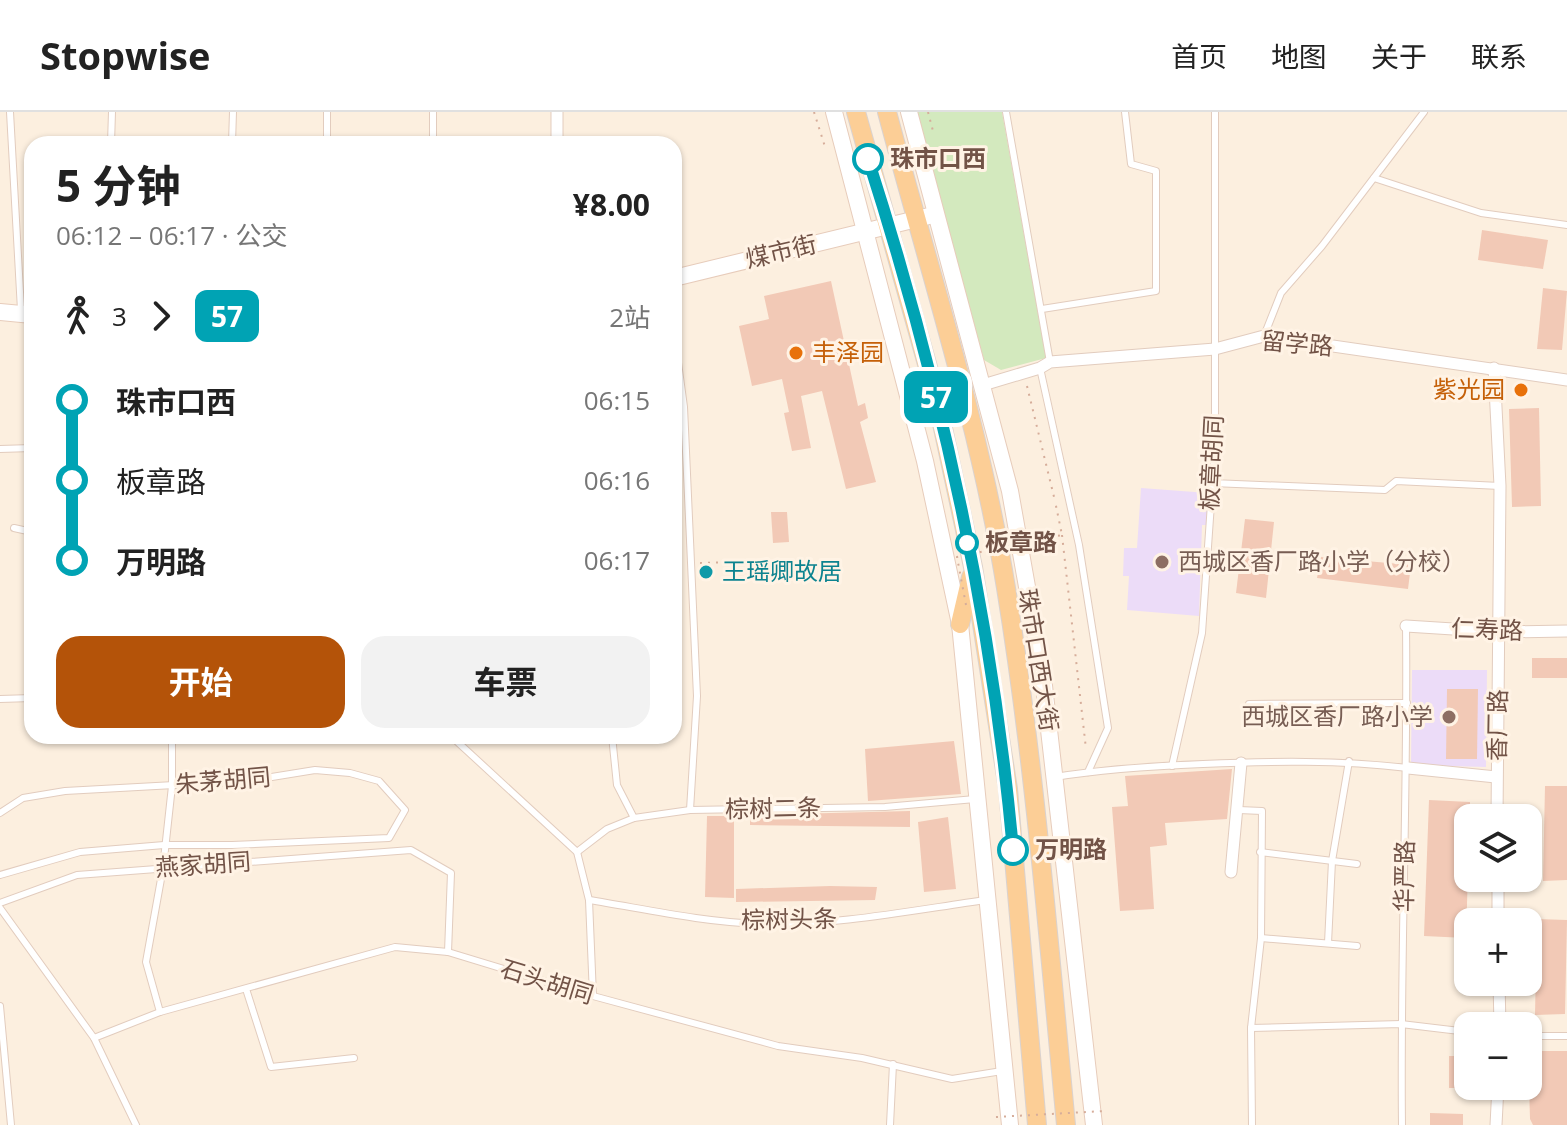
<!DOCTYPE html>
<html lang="zh">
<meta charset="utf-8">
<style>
body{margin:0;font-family:"Open Sans","Noto Sans SC",sans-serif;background:#f2f2f2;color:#222;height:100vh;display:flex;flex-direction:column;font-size:30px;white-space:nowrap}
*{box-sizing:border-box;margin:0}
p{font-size:26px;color:#767676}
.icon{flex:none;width:44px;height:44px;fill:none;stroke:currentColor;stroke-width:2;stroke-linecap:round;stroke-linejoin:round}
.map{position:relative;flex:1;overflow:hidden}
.sheet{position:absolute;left:24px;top:24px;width:658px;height:608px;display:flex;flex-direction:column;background:#fff;border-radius:24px;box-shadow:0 2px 6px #0004}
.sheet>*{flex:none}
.badge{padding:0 16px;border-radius:12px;font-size:28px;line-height:52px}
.controls{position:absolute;left:1454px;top:692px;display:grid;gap:16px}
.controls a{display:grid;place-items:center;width:88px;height:88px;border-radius:16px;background:#fff;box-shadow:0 2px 6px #0004;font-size:40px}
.map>.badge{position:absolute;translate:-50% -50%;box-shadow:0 0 0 4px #fff}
.legs{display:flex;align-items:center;gap:12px;height:88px;padding:0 32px;font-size:26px}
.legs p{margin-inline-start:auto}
.summary{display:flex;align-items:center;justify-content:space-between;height:136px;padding:0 32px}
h1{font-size:44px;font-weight:700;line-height:60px}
.primary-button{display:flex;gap:16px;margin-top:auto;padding:16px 32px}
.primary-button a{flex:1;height:92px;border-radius:24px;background:#b45309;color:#fff;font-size:32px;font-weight:700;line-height:92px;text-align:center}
.primary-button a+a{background:#f2f2f2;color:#222}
ul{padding:0 32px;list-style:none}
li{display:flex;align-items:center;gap:28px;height:80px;font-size:30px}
li i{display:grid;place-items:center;width:12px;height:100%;margin:0 10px;background:currentColor}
li i::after{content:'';width:20px;height:20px;margin:-10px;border:6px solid;border-radius:50%;background:#fff}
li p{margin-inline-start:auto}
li:first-child i{background:linear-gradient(#0000 50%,currentColor 0)}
li:last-child i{background:linear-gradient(currentColor 50%,#0000 0)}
header{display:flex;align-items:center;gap:48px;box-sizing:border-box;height:112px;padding:0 40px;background:#fff;border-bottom:2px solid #e0e0e0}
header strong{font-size:38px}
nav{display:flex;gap:44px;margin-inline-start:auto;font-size:28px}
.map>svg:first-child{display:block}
</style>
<header>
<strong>Stopwise</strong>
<nav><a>首页</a><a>地图</a><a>关于</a><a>联系</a></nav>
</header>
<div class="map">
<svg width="1567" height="1013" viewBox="0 0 1567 1013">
<rect width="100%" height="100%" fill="#fcefdf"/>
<g fill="#ecdcf8">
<polygon points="1141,376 1208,381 1207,413 1202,413 1199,504 1127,498 1129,464 1123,464 1124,436 1137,436"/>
<polygon points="1412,558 1487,558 1486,655 1411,653"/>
</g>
<polygon fill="#d3e9be" points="916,0 1002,0 1046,246 1001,258 984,248"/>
<g fill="#f2c9b6">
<polygon points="1482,118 1548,128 1543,157 1478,148"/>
<polygon points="831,169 858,294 865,291 868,306 860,310 876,370 846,377 822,279 801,284 811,336 792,339 784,301 789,300 782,267 752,274 739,214 769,207 764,184"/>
<polygon points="1543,176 1567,179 1562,238 1537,237"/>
<polygon points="1539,296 1541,394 1512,395 1509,297"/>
<polygon points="771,400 787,400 789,430 773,431"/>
<polygon points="1245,407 1274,410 1266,486 1236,481"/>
<polygon points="1321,445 1411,453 1408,477 1317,466"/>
<rect x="1532" y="546" width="35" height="20"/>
<polygon points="1447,577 1478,577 1477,647 1446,647"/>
<polygon points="954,629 961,682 868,689 865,637"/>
<polygon points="1232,657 1227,707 1165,711 1167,733 1150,735 1154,797 1120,799 1112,695 1128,694 1125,664"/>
<polygon points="1545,674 1567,674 1567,768 1543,769"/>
<polygon points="1429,688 1470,690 1466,826 1424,824"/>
<polygon points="910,699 910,715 750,713 750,703"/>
<polygon points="707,704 734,704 734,786 705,785"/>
<polygon points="948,705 956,777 924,780 918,710"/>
<polygon points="830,774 877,775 875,788 736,790 736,777"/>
<polygon points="1537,807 1567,808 1565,902 1535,903"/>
<polygon points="1528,939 1567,939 1567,1013 1533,1013 1530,1007"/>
<rect x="1449" y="944" width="19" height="32"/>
<polygon points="1430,1001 1463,1002 1463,1013 1430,1013"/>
</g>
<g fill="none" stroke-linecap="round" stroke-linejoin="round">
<defs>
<g id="lane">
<polyline points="10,0 21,198"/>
<polyline points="327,0 327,32"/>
<polyline points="433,0 433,32"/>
<polyline points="1006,0 1050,250"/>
<polyline points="111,32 112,0"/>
<polyline points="232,32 233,0"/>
<polyline points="1374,66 1481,101 1567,113"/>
<polyline points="1042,197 1156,179 1156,59 1131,52 1125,0"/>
<polyline points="674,221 684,295 697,584 690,698"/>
<polyline points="1264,224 1281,181 1322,134 1424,0"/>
<polyline points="1040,256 1079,433 1108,616 1088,660"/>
<polyline points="0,337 32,336"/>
<polyline points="1212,371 1385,378 1396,369 1500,374"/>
<polyline points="14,416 32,420"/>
<polyline points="0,587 32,586"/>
<polyline points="1249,592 1407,591"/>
<polyline points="451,624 577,740 589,788 593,884"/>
<polyline points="612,624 617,673 634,706"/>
<polyline points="1172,654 1202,521 1215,334 1215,0"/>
<path d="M1055,665C1104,657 1154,654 1203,652C1272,649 1339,648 1408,656"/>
<polyline points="1239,698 1262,699 1261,826 1251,916 1401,912 1468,920"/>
<polyline points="0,701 23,686 65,679 247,669 315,658 350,661 379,669 405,698 389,726 232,733 164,733 80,740 0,763"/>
<polyline points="577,740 607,717 634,706 690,698 885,695 975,687"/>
<polyline points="1260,740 1357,752"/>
<path d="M589,788C645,797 703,810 760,812C833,814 914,798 986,788"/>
<polyline points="0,791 77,763 411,738 451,761 448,840"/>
<polyline points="0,796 94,926 136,1013"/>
<polyline points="1261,826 1357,834"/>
<polyline points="1328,831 1332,749 1349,649"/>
<polyline points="246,877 271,955 354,946"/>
<polyline points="0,894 11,1013"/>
<polyline points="160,900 146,850 163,756 172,674 172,624"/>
<polyline points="1251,916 1252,1013"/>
<polyline points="1528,924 1567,924"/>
<polyline points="94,926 160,900 395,835 448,840 593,884 778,934 862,946 952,967 1002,959"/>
<polyline points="890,1013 893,952"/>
<path d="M1402,1013C1400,847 1408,681 1406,514"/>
</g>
<g id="street">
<polyline points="557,0 557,32"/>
<polyline points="1494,256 1500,374 1497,706"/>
<polyline points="983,273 1040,256 1050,250 1215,237 1264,224 1567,268"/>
<polyline points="1406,514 1500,520 1567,519"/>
<polyline points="1408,656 1496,665"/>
<polyline points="1231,760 1241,651"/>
<polyline points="1498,766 1498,810"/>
<polyline points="1499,870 1500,914"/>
<polyline points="1496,1013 1498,974"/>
</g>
<g id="secondary">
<polyline points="834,0 925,349 960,512 1010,1013"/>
<polyline points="909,0 1010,379 1043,565 1094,1013"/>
<polyline points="674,166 929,104"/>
<polyline points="0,200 32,203"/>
</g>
<g id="primary">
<polyline points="856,0 936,284 973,455 1008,677 1037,1013"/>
<path d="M887,0C929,158 980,315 1006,476C1035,654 1049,834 1066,1013"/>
<polyline points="960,512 971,465"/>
</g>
</defs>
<use href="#lane" stroke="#e2ccbe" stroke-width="8"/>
<use href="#street" stroke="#e2ccbe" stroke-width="13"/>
<use href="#secondary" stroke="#e7ccbb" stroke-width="18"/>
<use href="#primary" stroke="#dad2cf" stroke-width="20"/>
<g stroke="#d6ad9a" stroke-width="2" stroke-dasharray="2 6" stroke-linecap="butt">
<polyline points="814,0 826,38"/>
<polyline points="928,0 933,19 930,20"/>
<polyline points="1027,274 1055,389"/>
<polyline points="1062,423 1086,637"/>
<polyline points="700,451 764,449"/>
</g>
<use href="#lane" stroke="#fff" stroke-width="6"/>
<use href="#street" stroke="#fff" stroke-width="11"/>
<use href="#secondary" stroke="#fff" stroke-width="16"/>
<use href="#primary" stroke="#fcce96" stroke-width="18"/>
<g stroke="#d6ad9a" stroke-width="2" stroke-dasharray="2 6" stroke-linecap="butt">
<polyline points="966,493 957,445 1062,423 1055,389"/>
<polyline points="996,1005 1105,999"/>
</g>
</g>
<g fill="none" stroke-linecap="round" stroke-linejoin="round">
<defs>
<path id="line-1" d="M868,47C940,271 992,504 1013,738"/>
</defs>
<use href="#line-1" stroke="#fff" stroke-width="18"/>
<use href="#line-1" stroke="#00a3b4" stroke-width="12"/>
</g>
<g fill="#fff" stroke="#00a3b4" stroke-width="4">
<circle cx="868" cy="47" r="14"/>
<circle cx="967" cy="431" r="10"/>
<circle cx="1013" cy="738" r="14"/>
</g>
<g fill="#e8710a" stroke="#fff3e5" stroke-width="3">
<circle cx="796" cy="241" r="8"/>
<circle cx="1521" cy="278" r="8"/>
</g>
<g fill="#8d6e63" stroke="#fff3e5" stroke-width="3">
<circle cx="1162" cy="450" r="8"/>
<circle cx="1449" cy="605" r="8"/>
</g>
<circle fill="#0f9aa8" stroke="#fff3e5" stroke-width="3" cx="706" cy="460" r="8"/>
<g text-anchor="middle" stroke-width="6" stroke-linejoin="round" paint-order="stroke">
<g font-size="24" font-weight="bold" fill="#725347" stroke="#fff3e5" text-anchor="start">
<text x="890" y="55">珠市口西</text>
<text x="985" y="439">板章路</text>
<text x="1035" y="746">万明路</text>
</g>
<g font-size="24" fill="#725347" stroke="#fff3e5">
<text transform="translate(781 140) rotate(-13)" y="8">煤市街</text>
<text transform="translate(1297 232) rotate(5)" y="8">留学路</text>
<text transform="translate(1212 351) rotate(-87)" y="8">板章胡同</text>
<text transform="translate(1487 518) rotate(2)" y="8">仁寿路</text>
<text transform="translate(1038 548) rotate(81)" y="8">珠市口西大街</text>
<text transform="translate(1498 613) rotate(-89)" y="8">香厂路</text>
<text transform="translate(223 669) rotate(-5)" y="8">朱茅胡同</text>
<text transform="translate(773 697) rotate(-1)" y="8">棕树二条</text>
<text transform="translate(203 753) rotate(-4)" y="8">燕家胡同</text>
<text transform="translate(1405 764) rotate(-89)" y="8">华严路</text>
<text transform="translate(789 808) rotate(-1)" y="8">棕树头条</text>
<text transform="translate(547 870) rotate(17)" y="8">石头胡同</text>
</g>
<g font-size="24" fill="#c56008" stroke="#fff3e5" text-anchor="start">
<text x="812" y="249">丰泽园</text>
<text x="1505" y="286" text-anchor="end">紫光园</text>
</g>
<g font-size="24" fill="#785e54" stroke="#fff3e5" text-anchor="start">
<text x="1178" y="458">西城区香厂路小学（分校）</text>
<text x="1433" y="613" text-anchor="end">西城区香厂路小学</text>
</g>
<g font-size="24" fill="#0d838f" stroke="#fff3e5" text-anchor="start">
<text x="722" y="468">王瑶卿故居</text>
</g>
</g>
</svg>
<div class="controls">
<a><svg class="icon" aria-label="layers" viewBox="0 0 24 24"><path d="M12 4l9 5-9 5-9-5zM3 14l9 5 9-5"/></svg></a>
<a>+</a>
<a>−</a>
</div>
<b class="badge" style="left:936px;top:285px;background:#00a3b4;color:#fff">57</b>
<section class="sheet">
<div class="summary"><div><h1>5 分钟</h1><p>06:12 – 06:17 · 公交</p></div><b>¥8.00</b></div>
<div class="legs"><svg class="icon" aria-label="walk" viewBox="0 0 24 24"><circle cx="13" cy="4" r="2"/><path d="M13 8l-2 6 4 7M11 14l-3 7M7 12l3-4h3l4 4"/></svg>3<svg class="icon" aria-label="forward" viewBox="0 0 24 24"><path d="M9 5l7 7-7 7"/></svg><b class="badge" style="background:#00a3b4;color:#fff">57</b><p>2站</p></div>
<ul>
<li><i style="color:#00a3b4"></i><b>珠市口西</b><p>06:15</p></li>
<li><i style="color:#00a3b4"></i><span>板章路</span><p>06:16</p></li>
<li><i style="color:#00a3b4"></i><b>万明路</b><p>06:17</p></li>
</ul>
<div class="primary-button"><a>开始</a><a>车票</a></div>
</section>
</div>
